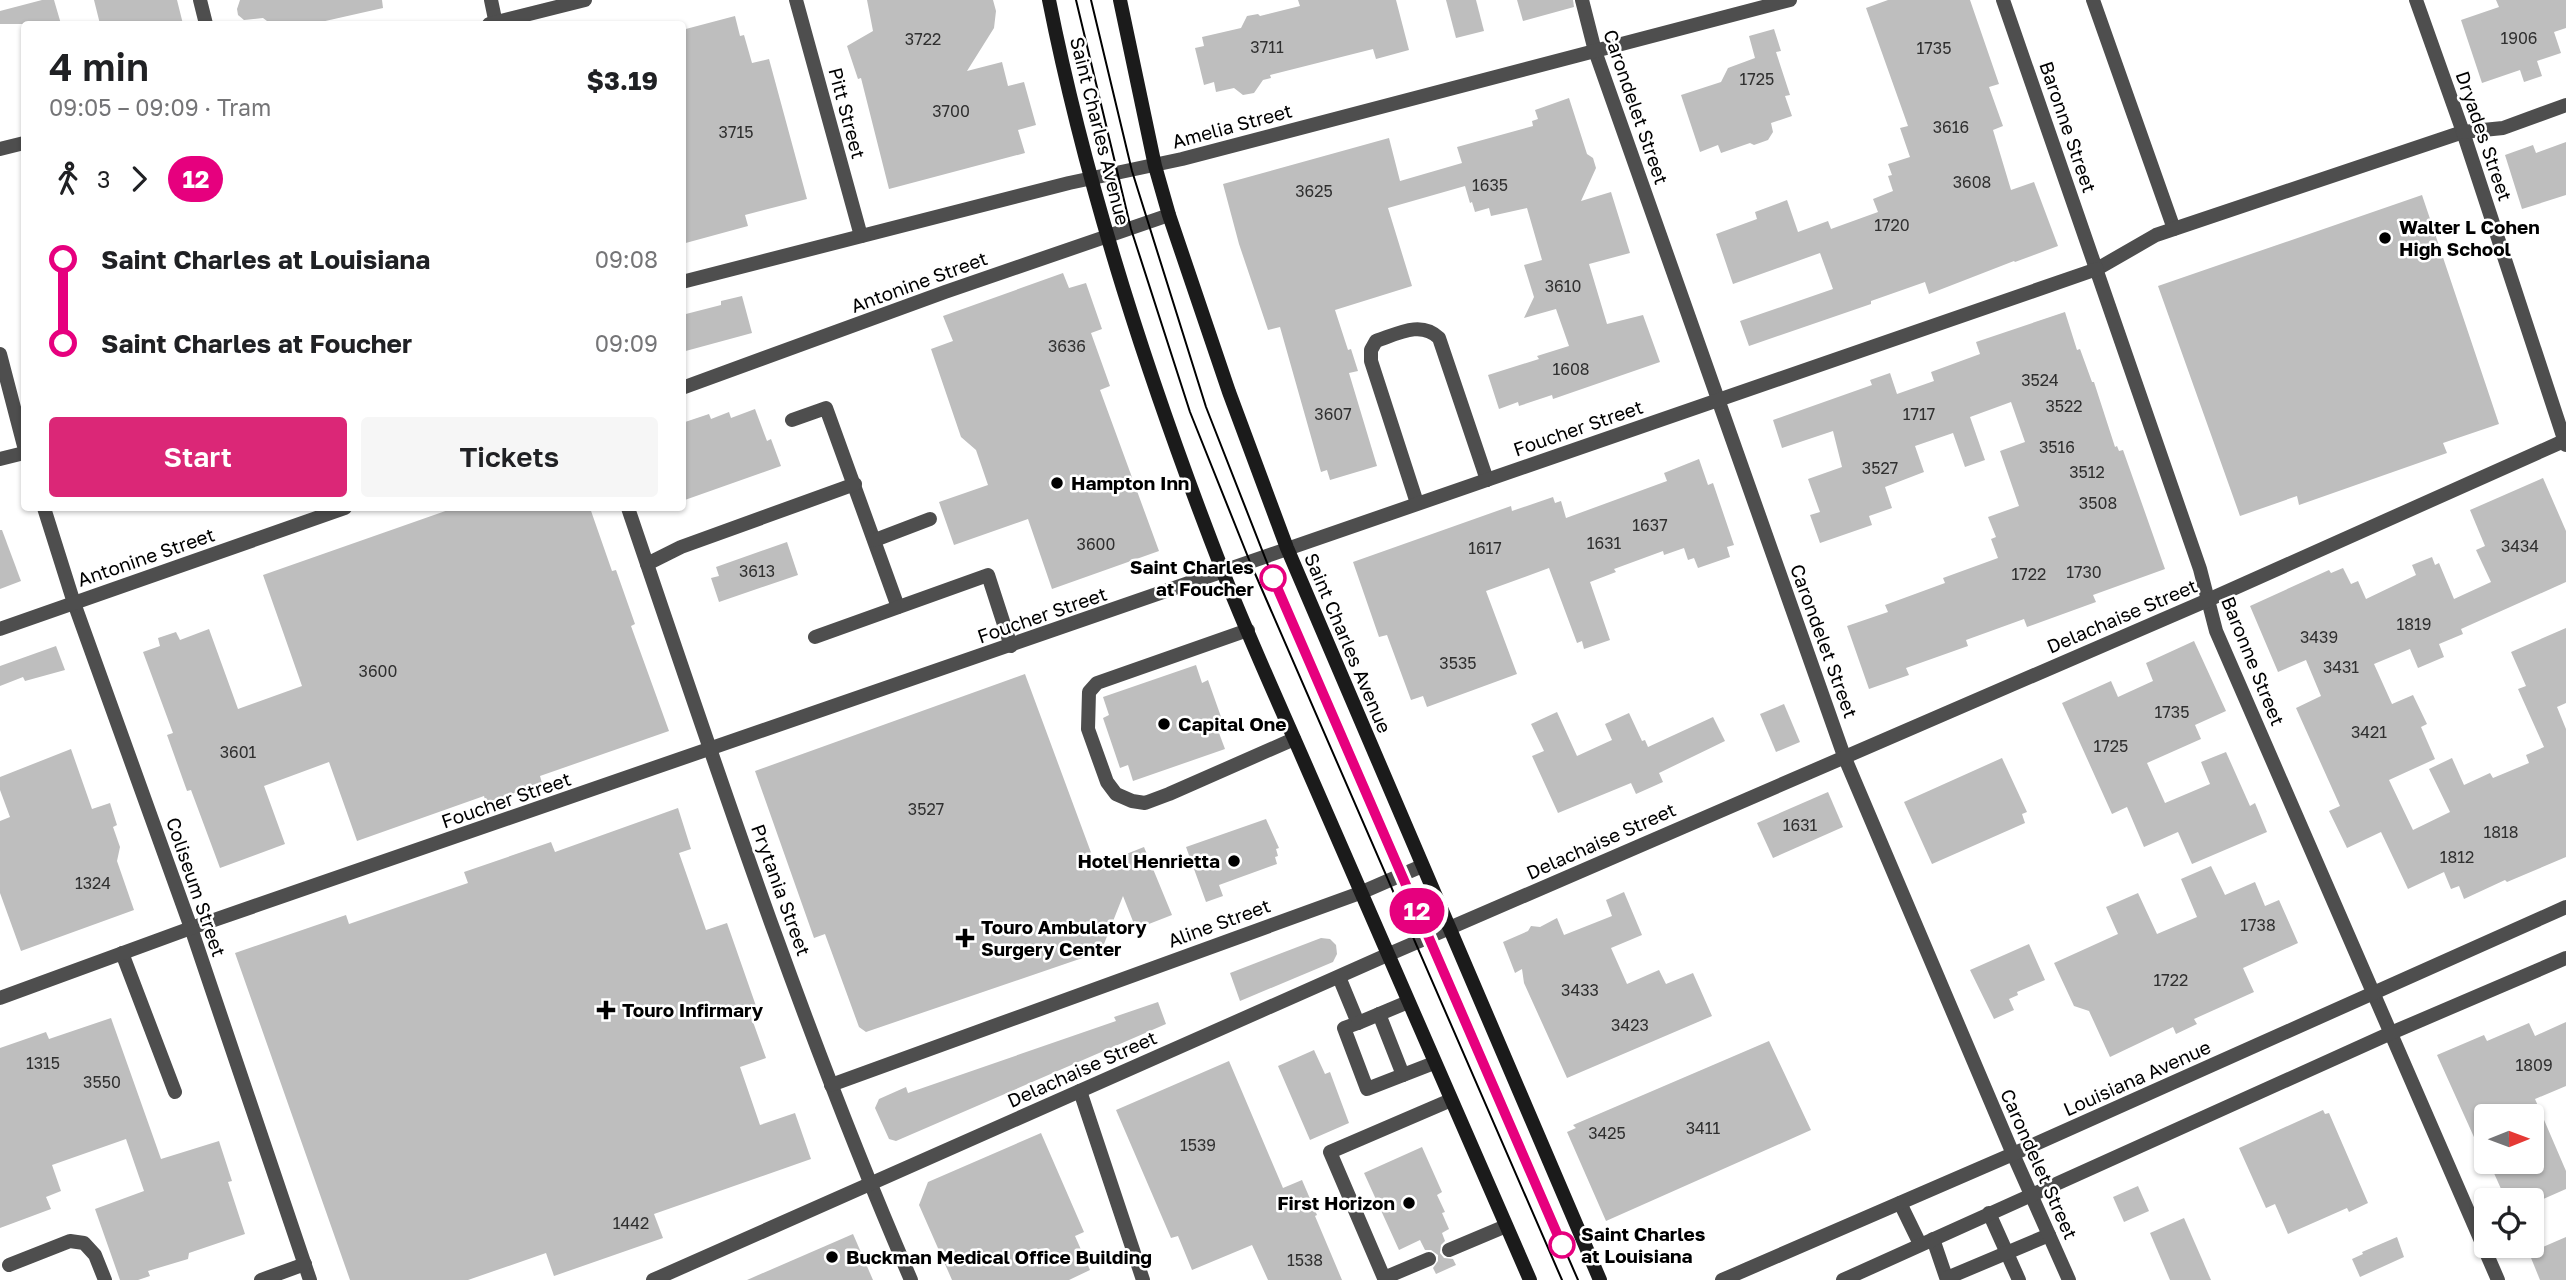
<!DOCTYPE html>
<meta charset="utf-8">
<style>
body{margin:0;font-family:"Golos Text",sans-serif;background:#f6f6f6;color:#202124;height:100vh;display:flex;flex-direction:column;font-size:26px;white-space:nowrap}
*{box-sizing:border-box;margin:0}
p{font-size:23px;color:#757577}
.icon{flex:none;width:38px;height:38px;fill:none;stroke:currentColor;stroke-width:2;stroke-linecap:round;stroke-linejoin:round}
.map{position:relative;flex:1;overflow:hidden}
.sheet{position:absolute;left:21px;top:21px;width:665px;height:490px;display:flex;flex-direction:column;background:#fff;border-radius:7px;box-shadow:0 2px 5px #0004}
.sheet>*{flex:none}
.badge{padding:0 14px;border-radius:23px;font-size:24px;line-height:46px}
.needle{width:46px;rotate:89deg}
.tools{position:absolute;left:2474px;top:1104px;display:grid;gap:14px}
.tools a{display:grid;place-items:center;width:70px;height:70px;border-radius:7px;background:#fff;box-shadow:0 2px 5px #0004;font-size:35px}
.map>.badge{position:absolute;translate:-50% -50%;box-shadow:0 0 0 4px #fff}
.legs{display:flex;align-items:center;gap:10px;height:77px;padding:0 28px;font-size:23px}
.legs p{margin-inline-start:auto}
.head{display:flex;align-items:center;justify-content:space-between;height:119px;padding:0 28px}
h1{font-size:38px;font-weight:600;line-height:52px}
.action{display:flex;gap:14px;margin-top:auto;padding:14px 28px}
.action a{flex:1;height:80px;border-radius:7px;background:#db2777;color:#fff;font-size:28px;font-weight:600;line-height:80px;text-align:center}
.action a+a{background:#f6f6f6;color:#202124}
ul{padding:0 28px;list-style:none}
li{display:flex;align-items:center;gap:24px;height:84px;font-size:26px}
li i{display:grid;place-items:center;width:10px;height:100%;margin:0 9px;background:currentColor}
li i::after{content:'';width:18px;height:18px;margin:-9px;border:5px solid;border-radius:50%;background:#fff}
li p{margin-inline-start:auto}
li:first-child i{background:linear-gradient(#0000 50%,currentColor 0)}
li:last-child i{background:linear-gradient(currentColor 50%,#0000 0)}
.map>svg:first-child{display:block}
</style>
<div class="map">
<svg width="2566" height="1280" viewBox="0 0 2566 1280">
<rect width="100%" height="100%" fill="#fff"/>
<g fill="#bebebe">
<polygon points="42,0 54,0 61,24 0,24 0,11"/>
<polygon points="94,0 177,0 183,24 100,24"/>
<polygon points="240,0 382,0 383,8 312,24 271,24 263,18 244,20 238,15 237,9"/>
<polygon points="867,0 993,0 996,11 994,28 967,71 1002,62 1008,86 1024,82 1036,125 1018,130 1025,153 889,189 861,78 858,79 847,46 873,31"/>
<polygon points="1298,0 1396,0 1409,50 1376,59 1373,49 1270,75 1271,78 1263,80 1254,93 1243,95 1234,88 1216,92 1214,82 1204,85 1195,48 1204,46 1202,37 1241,28 1247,16 1258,14 1260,16 1300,6"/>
<polygon points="1446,0 1476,0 1484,31 1456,38"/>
<polygon points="1517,0 1573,0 1574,7 1523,21"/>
<polygon points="1888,0 1970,0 1999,84 1989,87 2003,126 1993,130 2011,190 2034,182 2058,246 2015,262 2014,261 1929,294 1925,282 1871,301 1871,304 1749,346 1740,321 1833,289 1820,253 1733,284 1716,234 1757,219 1755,212 1787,200 1798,232 1828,221 1831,229 1878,212 1873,199 1893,191 1888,176 1892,175 1888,164 1910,157 1900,128 1908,126 1866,8"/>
<polygon points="2496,0 2566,0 2566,28 2554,32 2561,53 2537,61 2542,76 2524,82 2520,70 2482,83 2461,20 2499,7"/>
<polygon points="735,16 740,36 744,35 752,63 769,59 807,199 745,215 748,226 682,244 682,30"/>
<polygon points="1774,29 1781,51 1776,52 1790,95 1785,96 1792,116 1771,123 1773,132 1768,140 1754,145 1750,143 1721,153 1718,145 1700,152 1681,95 1721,82 1728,68 1755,58 1749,36"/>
<polygon points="1569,98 1587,154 1593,158 1596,168 1581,201 1611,192 1630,253 1589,264 1607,324 1643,315 1660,362 1553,399 1552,395 1519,406 1518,402 1499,409 1488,375 1539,359 1537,356 1569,346 1556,309 1524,318 1534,297 1524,265 1542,260 1527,208 1491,216 1489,208 1475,212 1472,202 1470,203 1465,186 1388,208 1412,286 1335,310 1348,350 1351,349 1358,371 1349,373 1377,466 1330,480 1327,470 1321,472 1280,327 1268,330 1239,244 1223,184 1389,138 1400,181 1462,163 1457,147 1533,126 1532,121 1538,119 1535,110"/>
<polygon points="2566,142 2566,195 2522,209 2505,155 2533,145 2536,153"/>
<polygon points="2422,195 2499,424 2443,443 2447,453 2299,505 2297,496 2240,516 2158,286"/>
<polygon points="1063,273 1069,288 1086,283 1102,329 1091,333 1110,386 1100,390 1159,551 1052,589 1028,519 954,545 939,502 988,485 976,450 961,437 931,349 953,341 943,316"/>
<polygon points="742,296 752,333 682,352 682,315 721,305 721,301"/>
<polygon points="2065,312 2077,350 2080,349 2092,382 2094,382 2115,447 2117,446 2119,451 2123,450 2165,569 2093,595 2096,602 2027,627 2024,619 1966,640 1968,646 1906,668 1909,675 1869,689 1847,626 1888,612 1885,605 1945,583 1943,578 1998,558 1991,539 1996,537 1988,517 2019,506 2000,451 2025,442 2011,402 1970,417 1985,460 1965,467 1953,433 1915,446 1924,472 1885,487 1892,508 1869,516 1872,525 1820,543 1810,515 1820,512 1808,479 1842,467 1833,431 1782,448 1773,420 1872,385 1870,380 1890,373 1897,394 1934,381 1931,372 1980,354 1976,342"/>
<polygon points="755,409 767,441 771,439 781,466 682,501 682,423 709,414 711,419 729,412 731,418"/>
<polygon points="1699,459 1708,485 1713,483 1734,545 1727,547 1730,557 1698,568 1694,558 1688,560 1684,548 1664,555 1663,551 1614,569 1616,572 1590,582 1610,640 1584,649 1582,641 1577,643 1549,568 1486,591 1517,674 1427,707 1423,696 1411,700 1387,635 1379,637 1353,562 1511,506 1512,511 1553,497 1555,503 1561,501 1566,518 1667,481 1664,473"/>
<polygon points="2543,478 2566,531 2566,582 2461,629 2463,634 2439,644 2444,657 2418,668 2410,649 2374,664 2392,704 2413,695 2427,724 2421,727 2435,759 2389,780 2413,830 2450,812 2429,769 2452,758 2464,785 2490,773 2493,778 2529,763 2526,755 2544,747 2518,689 2526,686 2511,652 2566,628 2566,703 2557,707 2566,729 2566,857 2507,882 2505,880 2464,899 2459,886 2451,889 2444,872 2408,889 2381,832 2347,848 2329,811 2340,806 2296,708 2321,696 2306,660 2278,672 2250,606 2329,570 2331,573 2343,568 2351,584 2358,581 2366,599 2416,575 2412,565 2432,557 2435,565 2439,563 2454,599 2491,582 2476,550 2485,546 2470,510"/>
<polygon points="454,508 590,508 612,571 616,570 635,624 631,626 669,731 540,776 542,783 486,803 484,796 357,841 329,762 264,786 285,844 220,868 191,790 187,791 167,735 173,733 143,652 160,646 158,638 176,632 180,640 209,629 238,709 302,686 263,575"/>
<polygon points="0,530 2,530 21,581 0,589"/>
<polygon points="787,542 798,575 719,602 711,578 719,576 716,567"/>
<polygon points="2194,641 2226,711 2195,725 2201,739 2147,763 2165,803 2210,784 2201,762 2226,752 2250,806 2255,803 2267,832 2192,864 2178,832 2144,847 2127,807 2112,814 2062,703 2111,681 2118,697 2153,681 2146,663"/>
<polygon points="56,646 65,670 25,681 23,677 0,686 0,666"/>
<polygon points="1196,665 1202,683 1208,680 1226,731 1219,733 1225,749 1133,781 1128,765 1120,768 1103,718 1109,715 1103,697"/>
<polygon points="1025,674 1096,866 1144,847 1172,915 1136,929 1123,896 1102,949 1097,953 866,1032 859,1027 825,934 814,938 755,771"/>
<polygon points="1784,704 1800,742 1776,752 1760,714"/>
<polygon points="1557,712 1577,756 1612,740 1605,724 1629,713 1642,741 1645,740 1648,747 1713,717 1725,741 1659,773 1663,782 1636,794 1631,783 1558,813 1532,756 1544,751 1531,724"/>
<polygon points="71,749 92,809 110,803 117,825 113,827 120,847 117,861 134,910 21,951 0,893 0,821 10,817 0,790 0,777"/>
<polygon points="2002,758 2027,812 2022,814 2025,823 1932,864 1904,802"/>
<polygon points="1828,792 1843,827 1773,858 1757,823"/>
<polygon points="678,808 691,849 679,853 706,930 727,923 756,1006 748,1008 766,1058 740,1067 760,1125 795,1113 811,1159 654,1214 663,1238 554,1276 546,1253 468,1280 350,1280 235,953 346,915 349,924 468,883 464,872 551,842 555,852"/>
<polygon points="1266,819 1279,848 1276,849 1278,856 1275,857 1277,864 1219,885 1223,896 1206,902 1186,847"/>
<polygon points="2211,866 2225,895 2255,882 2265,906 2279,900 2298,943 2243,968 2254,992 2194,1019 2197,1024 2176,1034 2173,1027 2110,1057 2089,1011 2074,1006 2054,963 2118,934 2106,907 2138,893 2157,934 2197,917 2181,879"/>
<polygon points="1624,892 1642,935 1611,948 1627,984 1659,970 1666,984 1693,973 1712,1016 1567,1078 1524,983 1522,969 1515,973 1503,942 1528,931 1531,926 1540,927 1557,918 1564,935 1612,916 1606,900"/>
<polygon points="1321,938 1330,939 1336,945 1337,954 1333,962 1240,1001 1230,973"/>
<polygon points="2029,944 2045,980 2017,992 2018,995 2009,999 2014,1010 1994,1019 1970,970"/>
<polygon points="1158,1002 1166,1024 896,1141 889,1139 875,1108 879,1099 906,1087 908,1093 1116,1021 1114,1017"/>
<polygon points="111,1018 161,1159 219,1141 232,1181 228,1182 245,1234 189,1253 188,1259 148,1271 150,1276 138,1280 120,1280 95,1209 144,1191 126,1139 52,1165 61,1191 46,1197 51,1209 0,1228 0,1048 46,1032 49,1039"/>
<polygon points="2566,1022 2566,1086 2535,1099 2566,1171 2566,1189 2541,1200 2506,1200 2489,1162 2532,1162 2532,1116 2487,1116 2487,1166 2437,1055 2484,1035 2487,1041 2529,1023 2535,1036"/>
<polygon points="1769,1041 1811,1130 1606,1221 1567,1132 1576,1128 1573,1125"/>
<polygon points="1314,1050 1325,1074 1330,1072 1349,1123 1310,1140 1278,1066"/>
<polygon points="1229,1061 1283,1188 1302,1180 1317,1215 1315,1216 1342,1280 1268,1280 1252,1245 1192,1270 1178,1236 1171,1238 1116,1110"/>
<polygon points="2323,1110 2325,1114 2329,1113 2368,1203 2349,1212 2347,1208 2288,1234 2275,1204 2266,1208 2239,1148"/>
<polygon points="1041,1133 1084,1232 1075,1236 1090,1270 1069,1280 952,1280 919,1205 928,1182"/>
<polygon points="1422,1147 1442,1192 1437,1195 1445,1212 1442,1213 1449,1229 1442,1233 1445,1241 1441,1245 1440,1253 1444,1258 1453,1259 1456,1265 1436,1274 1433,1268 1438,1261 1438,1255 1431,1250 1425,1250 1420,1240 1399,1250 1364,1173"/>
<polygon points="2138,1186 2149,1211 2124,1222 2113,1197"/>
<polygon points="2184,1218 2211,1280 2170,1280 2150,1233"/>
<polygon points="853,1234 873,1280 747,1280"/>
<polygon points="2397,1237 2404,1257 2360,1277 2352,1259 2363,1254 2362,1252"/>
<polygon points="2566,1237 2566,1280 2540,1280 2529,1253"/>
</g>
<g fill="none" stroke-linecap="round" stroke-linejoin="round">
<g stroke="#4e4e4e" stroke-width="14">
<polyline points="796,0 861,236"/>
<polyline points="2093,0 2174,229"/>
<polyline points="2097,269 2156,235 2463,132"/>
<polyline points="792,420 826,408 898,607"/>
<path d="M1417,503L1371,361V350L1376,341C1397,334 1421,320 1439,338L1487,480"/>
<polyline points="875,540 930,519"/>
<polyline points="647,564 681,547 855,484"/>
<polyline points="1248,630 1097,683 1089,692 1088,729 1107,782 1116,794 1132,801 1145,803 1169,794 1294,739"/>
<polyline points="815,637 988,575 1011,646"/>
<polyline points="122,953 175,1092"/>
<polyline points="1339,977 1358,1023 1344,1028 1367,1089 1434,1063"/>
<polyline points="1379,1014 1403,1075"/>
<polyline points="1358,1023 1408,1002"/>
<polyline points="1080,1091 1143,1280"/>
<polyline points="1989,1213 2019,1280"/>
<polyline points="1933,1239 1947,1280"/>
<polyline points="1449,1250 1506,1226"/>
<polyline points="1429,1259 1384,1278 1330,1152 1451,1100"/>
<polyline points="9,1265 70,1241 84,1243 95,1255 105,1280"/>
<polyline points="1947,1278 2049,1235"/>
</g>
<g stroke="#4e4e4e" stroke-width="14">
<polyline points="200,0 206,24"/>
<polyline points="491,0 496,24"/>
<polyline points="1582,0 1595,51 1844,756 2013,1154 2069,1280"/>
<polyline points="2003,0 2200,569 2216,631 2498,1280"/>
<polyline points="2416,0 2463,132 2566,445"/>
<polyline points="489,24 585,0"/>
<polyline points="2463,132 2503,128 2566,105"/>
<polyline points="0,149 24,143"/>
<polyline points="682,282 1069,183 1182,159 1790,0"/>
<polyline points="0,354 24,446"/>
<polyline points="682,388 945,292 1169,215"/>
<polyline points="0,459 24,453"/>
<polyline points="44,508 74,603 191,928 310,1280"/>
<path d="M628,508C716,767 802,1028 911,1280"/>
<polyline points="0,629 345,508"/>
<polyline points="0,998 191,928 2097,269"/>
<polyline points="831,1085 1360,893 1422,866"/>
<polyline points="261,1280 305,1264"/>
<polyline points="653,1280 1387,955 2208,600 2566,440"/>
</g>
<g stroke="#4e4e4e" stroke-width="14">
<polyline points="1900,1203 1920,1244"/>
<polyline points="1722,1280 2013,1154 2566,907"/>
<polyline points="1843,1280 2391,1033 2566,958"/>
</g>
<g stroke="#1b1b1b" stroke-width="14">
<path d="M1049,0C1088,196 1151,387 1223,572C1250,641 1281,708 1310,775C1382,944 1456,1112 1530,1280"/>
<polyline points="1120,0 1155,166 1169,215 1229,392 1287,548 1600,1280"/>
</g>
<g stroke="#000" stroke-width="2">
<polyline points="1076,0 1131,229 1190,412 1250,562 1562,1280"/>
<polyline points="1091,0 1132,171 1206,407 1273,578 1578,1280"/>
</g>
</g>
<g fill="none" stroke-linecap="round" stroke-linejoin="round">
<defs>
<polyline id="line-1" points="1273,578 1562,1245"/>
</defs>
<use href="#line-1" stroke="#fff" stroke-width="16"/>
<use href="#line-1" stroke="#e6007e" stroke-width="10"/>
</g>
<g fill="#000" stroke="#fff" stroke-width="2.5">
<circle cx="2385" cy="238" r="7"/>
<circle cx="1057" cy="483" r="7"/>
<circle cx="1164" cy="724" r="7"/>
<circle cx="1234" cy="861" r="7"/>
<path d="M961.5 927.5h7v7h7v7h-7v7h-7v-7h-7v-7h7z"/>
<path d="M602.5 999.5h7v7h7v7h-7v7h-7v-7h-7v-7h7z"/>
<circle cx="1409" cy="1203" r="7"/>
<circle cx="832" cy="1257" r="7"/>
</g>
<g fill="#fff" stroke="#e6007e" stroke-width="3.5">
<circle cx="1273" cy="578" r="12"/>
<circle cx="1562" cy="1245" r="12"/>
</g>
<g text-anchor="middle" stroke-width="5" stroke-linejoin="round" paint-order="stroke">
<g font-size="16" fill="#303030">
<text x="2519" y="44">1906</text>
<text x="923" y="45">3722</text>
<text x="1267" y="53">3711</text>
<text x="1934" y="54">1735</text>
<text x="1757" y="85">1725</text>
<text x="951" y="117">3700</text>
<text x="1951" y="133">3616</text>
<text x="736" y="138">3715</text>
<text x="1972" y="188">3608</text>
<text x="1490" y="191">1635</text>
<text x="1314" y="197">3625</text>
<text x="1892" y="231">1720</text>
<text x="1563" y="292">3610</text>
<text x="1067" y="352">3636</text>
<text x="1571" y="375">1608</text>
<text x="2040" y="386">3524</text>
<text x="2064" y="412">3522</text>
<text x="1333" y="420">3607</text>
<text x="1919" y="420">1717</text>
<text x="2057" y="453">3516</text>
<text x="1880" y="474">3527</text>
<text x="2087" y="478">3512</text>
<text x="2098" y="509">3508</text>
<text x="1650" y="531">1637</text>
<text x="1604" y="549">1631</text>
<text x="1096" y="550">3600</text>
<text x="2520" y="552">3434</text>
<text x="1485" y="554">1617</text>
<text x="757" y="577">3613</text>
<text x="2084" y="578">1730</text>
<text x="2029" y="580">1722</text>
<text x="2414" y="630">1819</text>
<text x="2319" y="643">3439</text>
<text x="1458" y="669">3535</text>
<text x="2341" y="673">3431</text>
<text x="378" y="677">3600</text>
<text x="2172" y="718">1735</text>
<text x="2369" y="738">3421</text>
<text x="2111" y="752">1725</text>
<text x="238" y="758">3601</text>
<text x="926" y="815">3527</text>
<text x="1800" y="831">1631</text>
<text x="2501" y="838">1818</text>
<text x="2457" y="863">1812</text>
<text x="93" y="889">1324</text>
<text x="2258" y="931">1738</text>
<text x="2171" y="986">1722</text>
<text x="1580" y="996">3433</text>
<text x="1630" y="1031">3423</text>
<text x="43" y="1069">1315</text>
<text x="2534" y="1071">1809</text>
<text x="102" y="1088">3550</text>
<text x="1703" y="1134">3411</text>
<text x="1607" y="1139">3425</text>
<text x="1198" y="1151">1539</text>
<text x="631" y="1229">1442</text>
<text x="1305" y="1266">1538</text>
</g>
<g font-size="19" fill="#000" stroke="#fff">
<text transform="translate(1636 107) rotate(71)" y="7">Carondelet Street</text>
<text transform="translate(847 113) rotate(75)" y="7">Pitt Street</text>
<text transform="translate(1232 126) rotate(-15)" y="7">Amelia Street</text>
<text transform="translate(2068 127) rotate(71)" y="7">Baronne Street</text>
<text transform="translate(1100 131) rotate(76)" y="7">Saint Charles Avenue</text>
<text transform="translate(2484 136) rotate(71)" y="7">Dryades Street</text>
<text transform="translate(919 282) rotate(-20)" y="7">Antonine Street</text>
<text transform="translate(1578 428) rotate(-19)" y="7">Foucher Street</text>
<text transform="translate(146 557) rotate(-19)" y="7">Antonine Street</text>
<text transform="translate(1042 615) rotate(-19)" y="7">Foucher Street</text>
<text transform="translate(2122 616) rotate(-23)" y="7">Delachaise Street</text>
<text transform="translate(1824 641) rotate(70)" y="7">Carondelet Street</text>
<text transform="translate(1348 643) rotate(67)" y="7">Saint Charles Avenue</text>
<text transform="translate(2253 661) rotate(68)" y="7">Baronne Street</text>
<text transform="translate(506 800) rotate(-19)" y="7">Foucher Street</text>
<text transform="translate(1601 841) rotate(-24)" y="7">Delachaise Street</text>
<text transform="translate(196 887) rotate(71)" y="7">Coliseum Street</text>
<text transform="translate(781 890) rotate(70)" y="7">Prytania Street</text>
<text transform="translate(1219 923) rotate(-20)" y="7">Aline Street</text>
<text transform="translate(1082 1069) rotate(-24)" y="7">Delachaise Street</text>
<text transform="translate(2137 1078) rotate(-24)" y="7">Louisiana Avenue</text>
<text transform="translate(2039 1164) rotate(66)" y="7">Carondelet Street</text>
</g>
<g font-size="19" font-weight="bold" fill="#000" stroke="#fff" text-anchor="start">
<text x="2399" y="234">Walter L Cohen<tspan x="2399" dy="22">High School</tspan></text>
<text x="1071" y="490">Hampton Inn</text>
<text x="1178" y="731">Capital One</text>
<text x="1220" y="868" text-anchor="end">Hotel Henrietta</text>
<text x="981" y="934">Touro Ambulatory<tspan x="981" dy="22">Surgery Center</tspan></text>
<text x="622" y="1017">Touro Infirmary</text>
<text x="1395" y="1210" text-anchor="end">First Horizon</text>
<text x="846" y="1264">Buckman Medical Office Building</text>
</g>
<g font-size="19" font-weight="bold" fill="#000" stroke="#fff" text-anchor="end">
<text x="1254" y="574">Saint Charles<tspan x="1254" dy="22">at Foucher</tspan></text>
<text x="1581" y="1241" text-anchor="start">Saint Charles<tspan x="1581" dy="22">at Louisiana</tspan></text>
</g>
</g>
</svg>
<div class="tools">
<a><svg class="needle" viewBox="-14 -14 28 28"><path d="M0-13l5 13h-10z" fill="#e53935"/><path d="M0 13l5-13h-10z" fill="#757577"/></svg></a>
<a><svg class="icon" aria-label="locate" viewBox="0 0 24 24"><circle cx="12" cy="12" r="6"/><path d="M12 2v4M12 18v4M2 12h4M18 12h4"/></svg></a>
</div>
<b class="badge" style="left:1417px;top:911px;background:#e6007e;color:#fff">12</b>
<section class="sheet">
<div class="head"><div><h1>4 min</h1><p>09:05 – 09:09 · Tram</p></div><b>$3.19</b></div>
<div class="legs"><svg class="icon" aria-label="walk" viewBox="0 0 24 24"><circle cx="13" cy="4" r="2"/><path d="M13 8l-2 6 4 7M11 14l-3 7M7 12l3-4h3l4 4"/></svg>3<svg class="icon" aria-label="forward" viewBox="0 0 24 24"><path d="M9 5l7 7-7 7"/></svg><b class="badge" style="background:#e6007e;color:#fff">12</b></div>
<ul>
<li><i style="color:#e6007e"></i><b>Saint Charles at Louisiana</b><p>09:08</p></li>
<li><i style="color:#e6007e"></i><b>Saint Charles at Foucher</b><p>09:09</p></li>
</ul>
<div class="action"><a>Start</a><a>Tickets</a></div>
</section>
</div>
